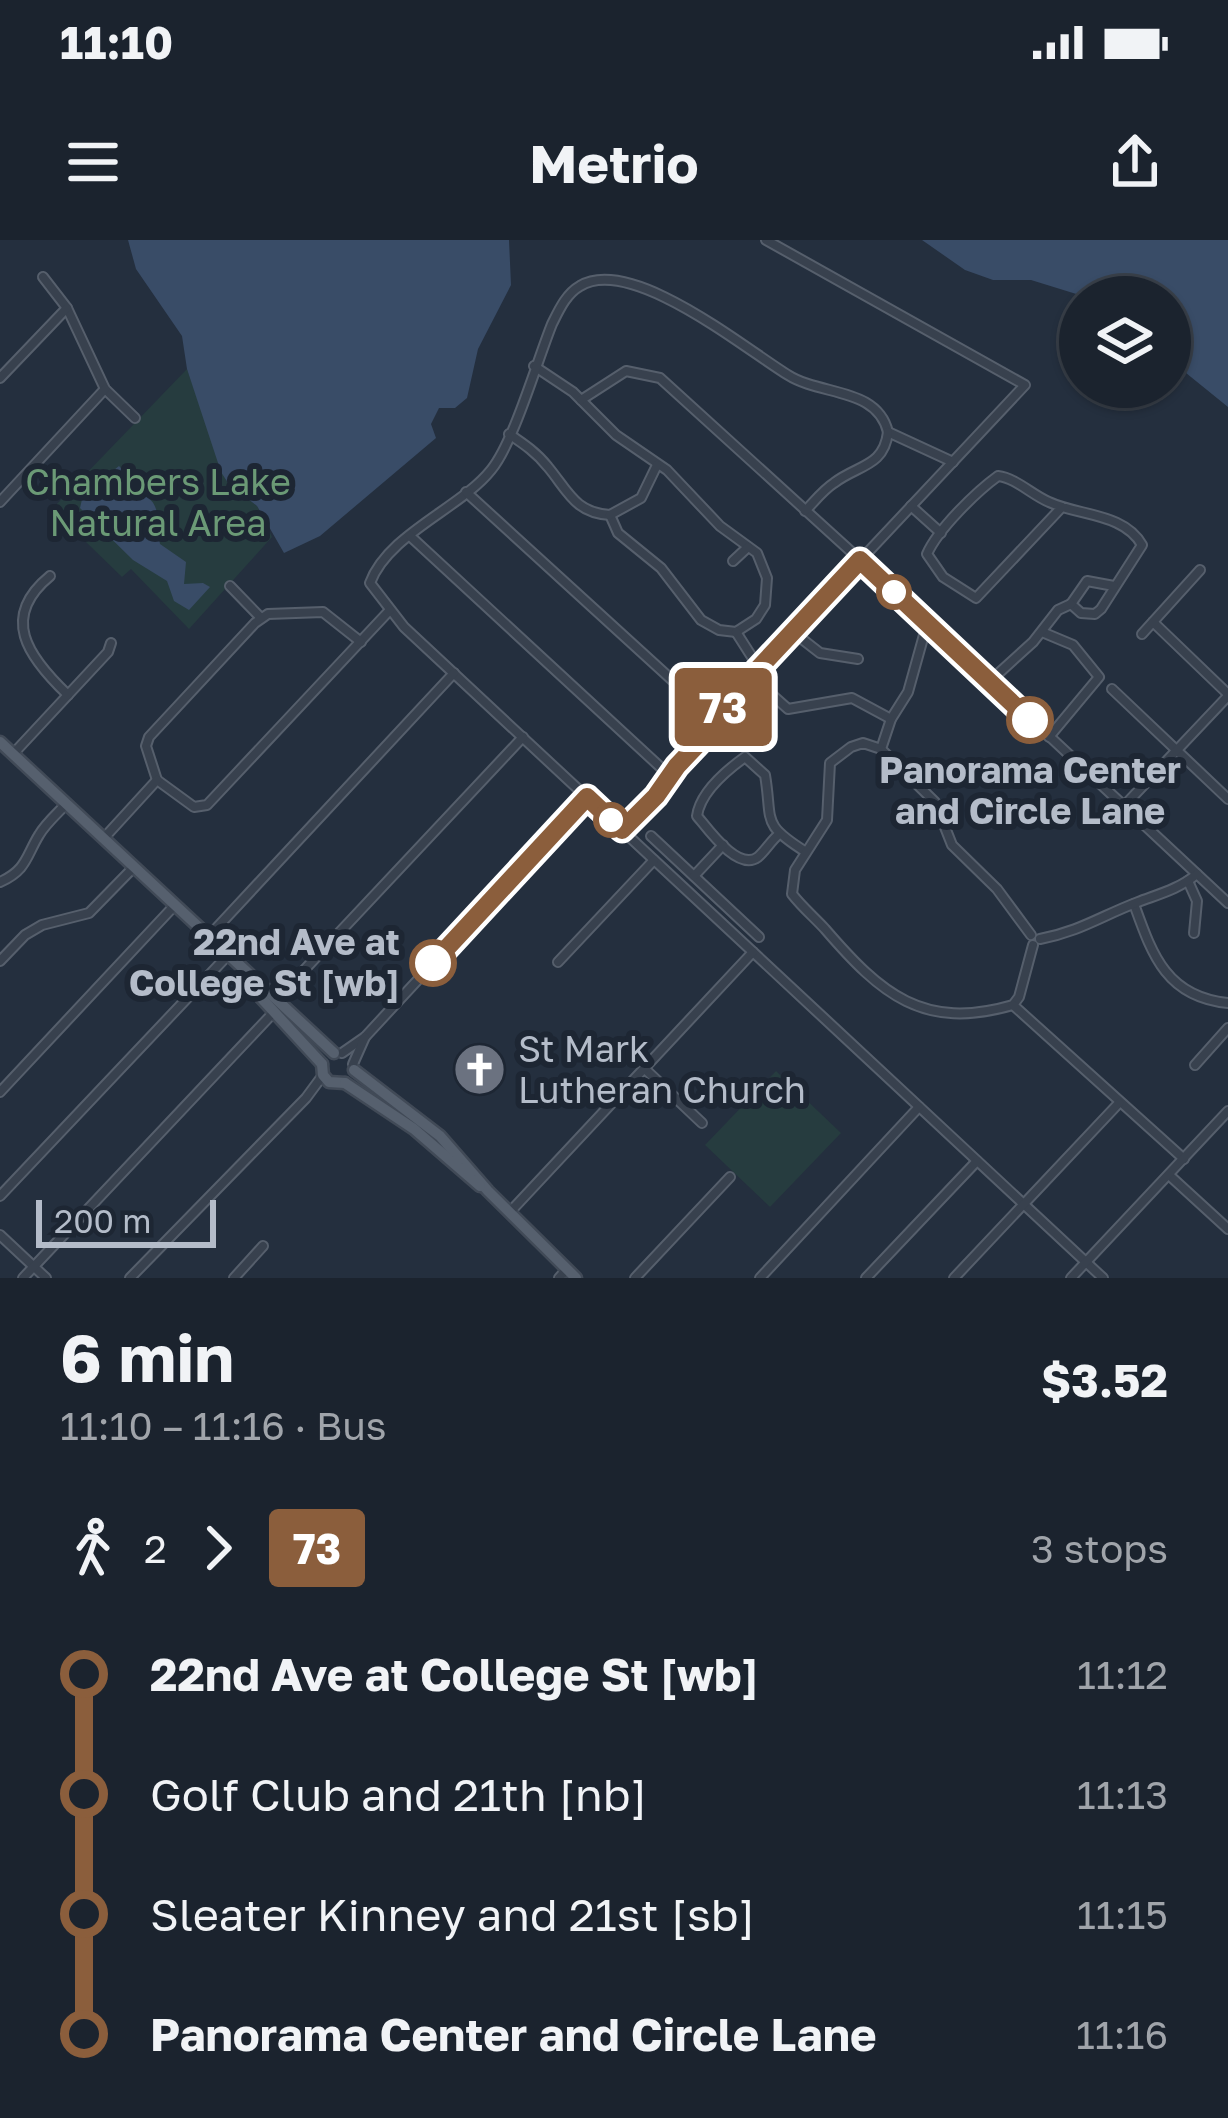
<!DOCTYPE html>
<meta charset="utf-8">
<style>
body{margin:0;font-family:"Golos Text",sans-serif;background:#242b36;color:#f1f3f6;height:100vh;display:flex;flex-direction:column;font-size:45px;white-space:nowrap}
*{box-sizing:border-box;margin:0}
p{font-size:39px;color:#a0a4aa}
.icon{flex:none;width:66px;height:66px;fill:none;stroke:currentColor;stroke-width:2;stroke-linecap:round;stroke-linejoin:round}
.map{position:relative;height:1038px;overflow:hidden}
.sheet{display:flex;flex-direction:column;background:#1b232e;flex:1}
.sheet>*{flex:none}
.badge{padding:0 24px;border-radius:9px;font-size:42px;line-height:78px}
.tools{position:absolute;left:1059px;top:36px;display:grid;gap:24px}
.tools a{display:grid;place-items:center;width:132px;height:132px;border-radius:50%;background:#1b232e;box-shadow:0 3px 9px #0004,0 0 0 3px #39404a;font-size:60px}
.scale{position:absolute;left:36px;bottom:30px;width:180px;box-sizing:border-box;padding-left:12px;border:6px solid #b4bcc9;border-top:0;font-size:33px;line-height:42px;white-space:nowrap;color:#b4bcc9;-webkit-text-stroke:9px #1d2633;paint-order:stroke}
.map>.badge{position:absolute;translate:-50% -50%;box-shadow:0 0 0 6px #fff}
.legs{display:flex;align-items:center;gap:18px;height:132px;padding:0 60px;font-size:39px}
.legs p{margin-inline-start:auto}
.summary{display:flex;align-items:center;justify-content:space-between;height:204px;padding:0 60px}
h1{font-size:66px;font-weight:700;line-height:90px}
ul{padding:0 60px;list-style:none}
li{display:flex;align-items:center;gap:42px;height:120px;font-size:45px}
li i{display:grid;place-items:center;width:18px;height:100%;margin:0 15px;background:currentColor}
li i::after{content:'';width:30px;height:30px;margin:-15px;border:9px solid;border-radius:50%;background:#1b232e}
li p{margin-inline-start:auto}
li:first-child i{background:linear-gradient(#0000 50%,currentColor 0)}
li:last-child i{background:linear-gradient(currentColor 50%,#0000 0)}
.status{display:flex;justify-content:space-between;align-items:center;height:84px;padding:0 60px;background:#1b232e;direction:ltr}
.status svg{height:33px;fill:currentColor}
header{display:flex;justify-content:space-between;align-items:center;height:156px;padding:0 60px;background:#1b232e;font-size:54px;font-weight:700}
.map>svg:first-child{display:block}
</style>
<div class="status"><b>11:10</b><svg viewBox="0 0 49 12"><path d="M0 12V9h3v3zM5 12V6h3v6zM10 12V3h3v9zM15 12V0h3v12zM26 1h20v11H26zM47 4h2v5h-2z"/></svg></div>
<header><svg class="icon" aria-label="menu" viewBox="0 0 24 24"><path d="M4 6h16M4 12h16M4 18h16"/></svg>Metrio<svg class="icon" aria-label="share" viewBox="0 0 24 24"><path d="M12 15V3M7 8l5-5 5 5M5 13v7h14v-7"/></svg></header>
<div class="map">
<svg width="1228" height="1038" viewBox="0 0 1228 1038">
<rect width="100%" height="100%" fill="#242f3e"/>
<g fill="#263c3f">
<polygon points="187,129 228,243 257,266 272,297 189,389 131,329 122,337 52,269"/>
<polygon points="776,831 841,893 770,967 705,905"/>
</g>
<g fill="#394c67">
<polygon points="128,0 509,0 511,45 478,109 467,158 455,168 439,168 431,184 436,198 320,296 284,313 257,266 228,243 221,232 187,129 182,96 136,29"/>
<polygon points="922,0 1228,0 1228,167 1170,120 1170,57 1086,57 1031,40 993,40 965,30"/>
<path d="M119,226L128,236L127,251C166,256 155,278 160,304L186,322L184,344L203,343L210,347L189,370L174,361L167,341L133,320L80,268L83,255Z"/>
</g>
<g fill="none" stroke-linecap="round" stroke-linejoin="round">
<defs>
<g id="minor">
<polyline points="43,37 67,68 105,149 135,178"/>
<polyline points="534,126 573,152 616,195 667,230 720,286 757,313 767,338 765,365 756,379 736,392"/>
<polyline points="0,138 67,68"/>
<polyline points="581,160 626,131 660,138 868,327 1228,663"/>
<path d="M888,192C877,147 821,156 788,135C744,108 631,15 580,46C566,54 559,70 552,84C537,121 514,202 491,230C461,268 388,294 370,343L404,387L1103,1038"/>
<polyline points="888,192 953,222"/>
<path d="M509,194C524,204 537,213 548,227C568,251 575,273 610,275"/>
<polyline points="466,252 717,481"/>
<polyline points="0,262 105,149"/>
<polyline points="911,266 941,293"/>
<path d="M1062,267L976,358L943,337L927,314C938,289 976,252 998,236C1016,238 1032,255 1049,262C1079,276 1124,273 1142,305L1101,369L1095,374L1081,373L1071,364"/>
<path d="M805,271C814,262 823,250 834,243C857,225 884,227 888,192"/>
<polyline points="610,275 618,293 661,328 701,380 719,390 736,392"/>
<polyline points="610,275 641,258 657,225"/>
<polyline points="410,296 670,536"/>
<polyline points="733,321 748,307"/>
<path d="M50,336C0,377 27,416 68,455"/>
<polyline points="230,346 261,378"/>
<polyline points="1071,364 1087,341 1114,346"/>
<polyline points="1153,382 1228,454"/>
<polyline points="736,392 759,428"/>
<polyline points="793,392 820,413 858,419"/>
<polyline points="1042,392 1073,405 1099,437 1049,497"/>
<polyline points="1142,394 1200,330"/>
<polyline points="751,436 788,469 852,458 891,479"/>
<polyline points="989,442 1033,402 1058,370 1071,364"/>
<polyline points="1112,449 1228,559"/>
<polyline points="881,509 891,479 908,452 927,384"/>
<polyline points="13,514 108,412 111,403"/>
<polyline points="157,540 194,567 207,565 390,370"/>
<polyline points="157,540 146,506 149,497 255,383 268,374 323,372 361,402"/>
<polyline points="1123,567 1228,456"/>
<polyline points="622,590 656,557 677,527 714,487 729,460 1025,145 766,0"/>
<path d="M778,595C771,601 765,611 758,617C738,632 708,589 697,576C700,553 727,530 745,517L765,535C773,582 760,583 806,612"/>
<polyline points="651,596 759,697"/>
<polyline points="104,598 157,540"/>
<polyline points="694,636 723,605"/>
<polyline points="1188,641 1197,661 1194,693"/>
<path d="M0,642C27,630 26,616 39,595C46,583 58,573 67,563"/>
<path d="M1134,664C1152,714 1166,757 1228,763"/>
<polyline points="210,695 454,433"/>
<path d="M1031,695L997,649L952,605L935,562L881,509L863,503L851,507L830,523L827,580L795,630L792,654C802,667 814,677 825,689C881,754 923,791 1013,765L1019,757L1033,705"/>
<path d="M1040,699C1081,691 1101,676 1138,662C1159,654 1179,649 1197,634"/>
<polyline points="0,721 25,695 42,685 89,673 134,627"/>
<polyline points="558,722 654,620"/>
<polyline points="276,760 523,497"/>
<polyline points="1013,765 1184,919"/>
<polyline points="342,813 365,797 587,557"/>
<polyline points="353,824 365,797"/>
<polyline points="1195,825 1228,788"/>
<polyline points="646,830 702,883"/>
<polyline points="0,852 175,665"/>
<polyline points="1169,935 1228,989"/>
<polyline points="0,956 229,714"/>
<polyline points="510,972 753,712"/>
<polyline points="0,995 46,1038"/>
<polyline points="23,1038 274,772"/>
<polyline points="130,1038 306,858 323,835"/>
<polyline points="234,1038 263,1006"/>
<polyline points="559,1038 567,1029"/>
<polyline points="635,1038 730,937"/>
<polyline points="760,1038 919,867"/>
<polyline points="866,1038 977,921"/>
<polyline points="954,1038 1119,863"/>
<polyline points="1071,1038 1228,871"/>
</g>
<g id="major">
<polyline points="0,502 334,813"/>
<polyline points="248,737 253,749 322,824"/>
<polyline points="322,824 323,835 329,842 345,843"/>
<polyline points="354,830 440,896 488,951 576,1038"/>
<polyline points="345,843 414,889 480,946"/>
</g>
</defs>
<use href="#minor" stroke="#565f6c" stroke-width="12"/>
<use href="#major" stroke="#414a57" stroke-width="15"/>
<use href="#minor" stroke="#38414e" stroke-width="8"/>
<use href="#major" stroke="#56606e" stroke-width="10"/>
</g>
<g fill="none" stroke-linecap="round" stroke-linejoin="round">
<defs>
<polyline id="line-1" points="433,723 587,557 622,590 656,556 677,526 714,487 729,460 860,320 1030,480"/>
</defs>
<use href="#line-1" stroke="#fff" stroke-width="27"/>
<use href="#line-1" stroke="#8b5e3c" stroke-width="18"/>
</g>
<defs>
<symbol id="church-disc" viewBox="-11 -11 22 22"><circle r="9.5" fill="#6b7280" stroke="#1d2633"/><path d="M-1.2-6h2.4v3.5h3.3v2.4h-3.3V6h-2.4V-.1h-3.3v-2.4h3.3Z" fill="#fff"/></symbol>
</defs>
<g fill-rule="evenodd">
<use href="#church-disc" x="450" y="800" width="59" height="59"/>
</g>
<g fill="#fff" stroke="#8b5e3c" stroke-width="6">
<circle cx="894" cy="352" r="15"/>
<circle cx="1030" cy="480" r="21"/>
<circle cx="611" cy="580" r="15"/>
<circle cx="433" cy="723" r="21"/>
</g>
<g text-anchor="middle" stroke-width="12" stroke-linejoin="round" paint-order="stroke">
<g font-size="36" fill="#6b9a76" stroke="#1d2633">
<text x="158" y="255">Chambers Lake<tspan x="158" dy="41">Natural Area</tspan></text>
</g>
<g font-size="36" font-weight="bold" fill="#b4bcc9" stroke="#1d2633">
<text x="1030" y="543">Panorama Center<tspan x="1030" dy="41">and Circle Lane</tspan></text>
<text x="400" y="715" text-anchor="end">22nd Ave at<tspan x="400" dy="41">College St [wb]</tspan></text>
</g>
<g font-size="36" fill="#b4bcc9" stroke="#1d2633" text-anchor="start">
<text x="518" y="822">St Mark<tspan x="518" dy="41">Lutheran Church</tspan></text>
</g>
</g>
</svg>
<div class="tools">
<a><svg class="icon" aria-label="layers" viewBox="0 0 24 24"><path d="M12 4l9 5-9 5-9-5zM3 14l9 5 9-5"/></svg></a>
</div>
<div class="scale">200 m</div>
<b class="badge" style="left:723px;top:467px;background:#8b5e3c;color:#fff">73</b>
</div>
<section class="sheet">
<div class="summary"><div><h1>6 min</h1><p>11:10 – 11:16 · Bus</p></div><b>$3.52</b></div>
<div class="legs"><svg class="icon" aria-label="walk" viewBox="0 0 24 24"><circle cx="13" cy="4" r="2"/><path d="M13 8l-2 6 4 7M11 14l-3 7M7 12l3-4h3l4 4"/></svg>2<svg class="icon" aria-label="forward" viewBox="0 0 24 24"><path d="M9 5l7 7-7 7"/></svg><b class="badge" style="background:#8b5e3c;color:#fff">73</b><p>3 stops</p></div>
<ul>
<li><i style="color:#8b5e3c"></i><b>22nd Ave at College St [wb]</b><p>11:12</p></li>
<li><i style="color:#8b5e3c"></i><span>Golf Club and 21th [nb]</span><p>11:13</p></li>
<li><i style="color:#8b5e3c"></i><span>Sleater Kinney and 21st [sb]</span><p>11:15</p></li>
<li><i style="color:#8b5e3c"></i><b>Panorama Center and Circle Lane</b><p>11:16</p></li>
</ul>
</section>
